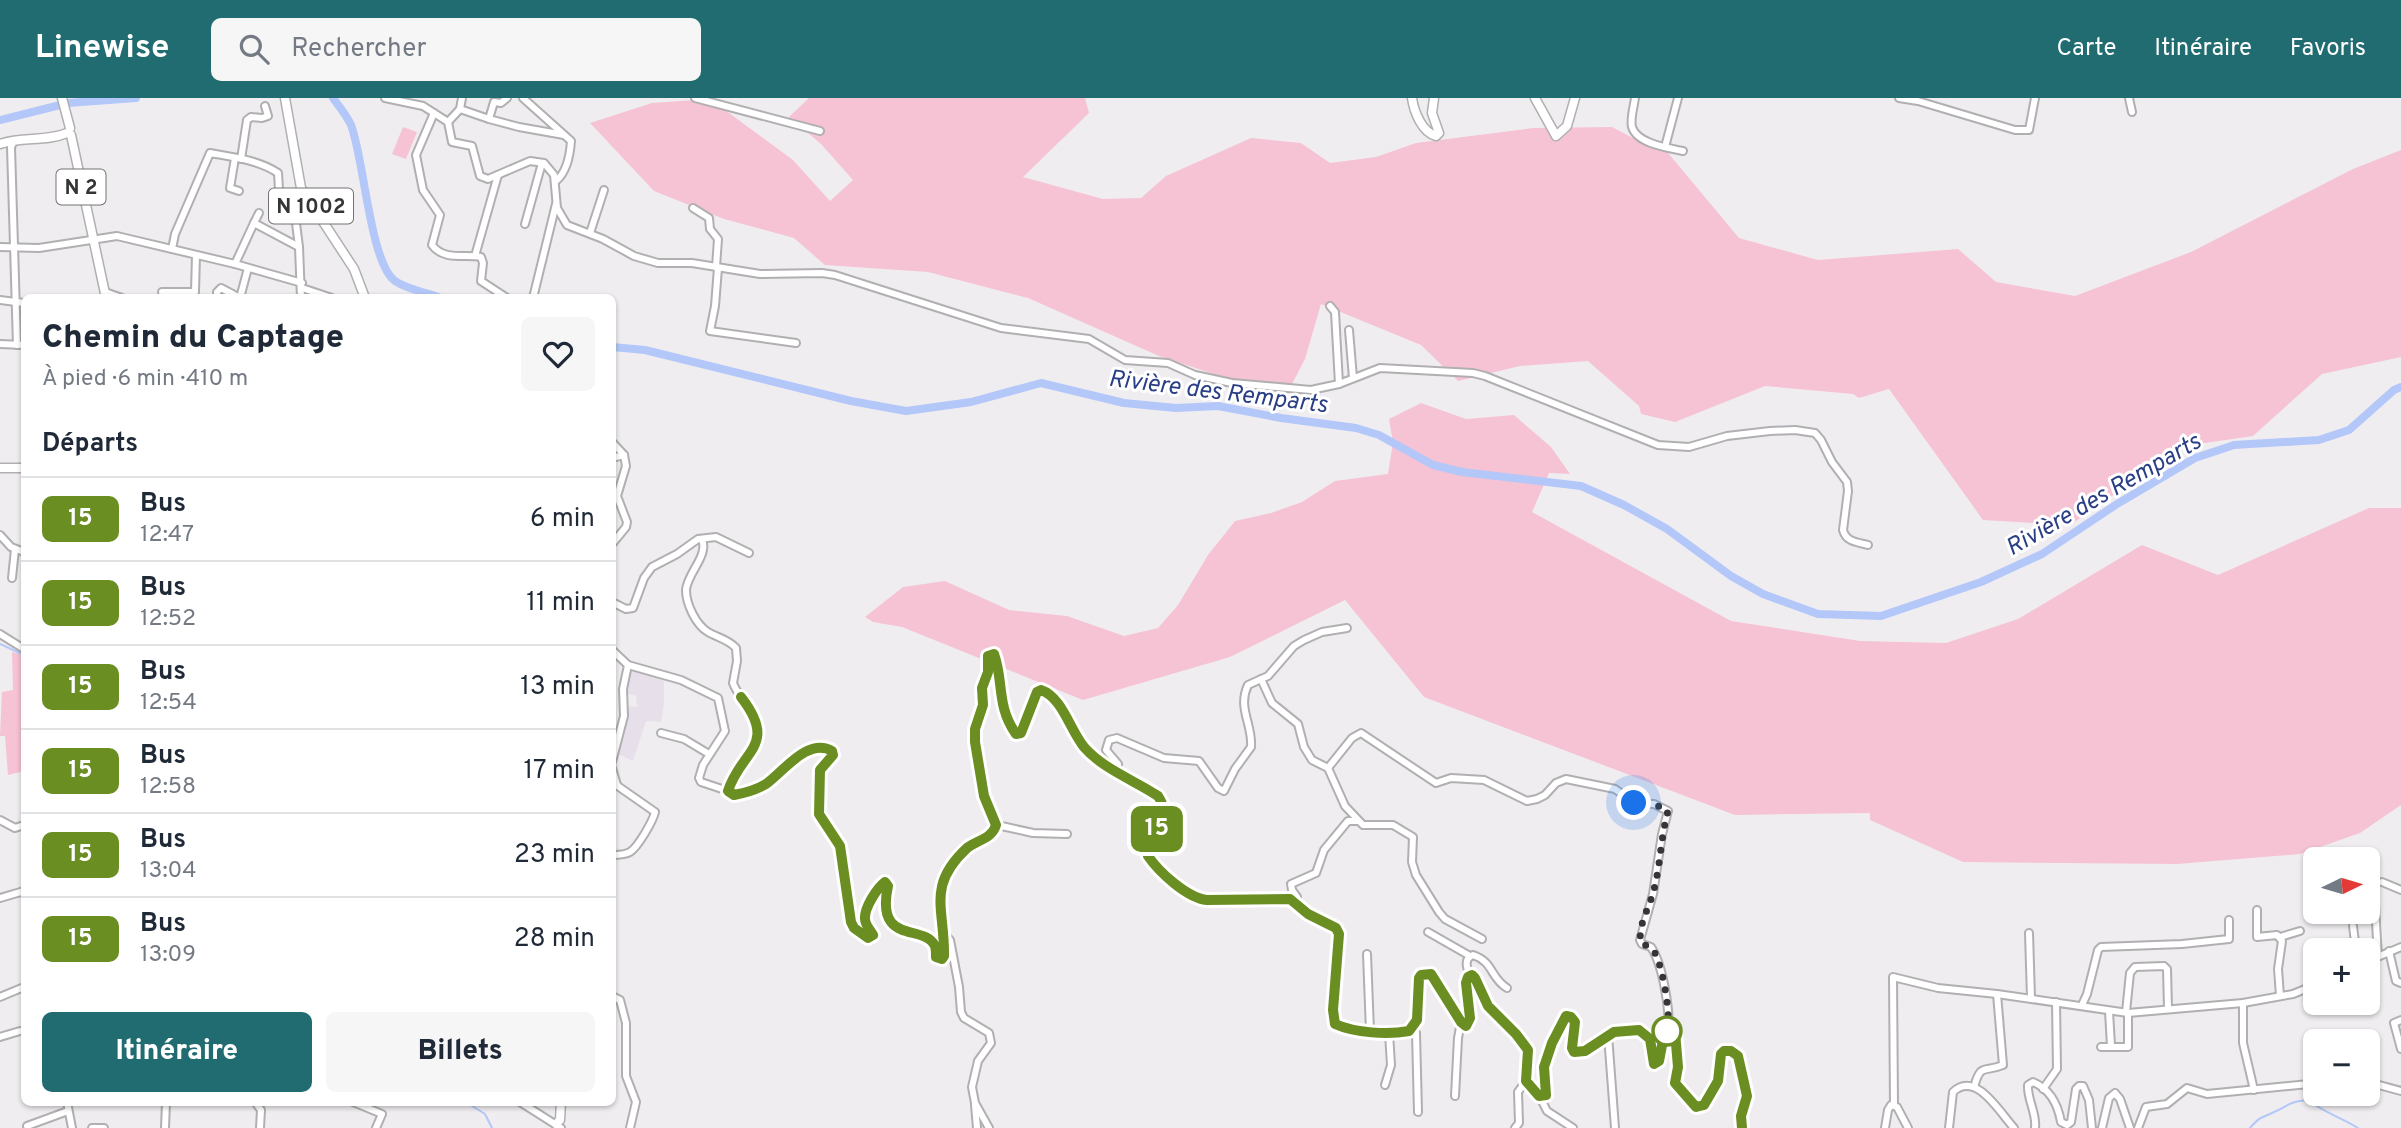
<!DOCTYPE html>
<html lang="fr">
<meta charset="utf-8">
<style>
body{margin:0;font-family:Overpass,sans-serif;background:#f6f6f7;color:#1f2937;height:100vh;display:flex;flex-direction:column;font-size:26px;white-space:nowrap}
*{box-sizing:border-box;margin:0}
p{font-size:23px;color:#747a83}
.icon{flex:none;width:38px;height:38px;fill:none;stroke:currentColor;stroke-width:2;stroke-linecap:round;stroke-linejoin:round}
.map{position:relative;flex:1;overflow:hidden}
.drawer{position:absolute;left:21px;top:196px;width:595px;height:812px;display:flex;flex-direction:column;background:#fff;border-radius:10px;box-shadow:0 2px 5px #0004}
.drawer>*{flex:none}
.badge{padding:0 14px;border-radius:10px;font-size:24px;line-height:46px}
.needle{width:46px;rotate:85deg}
.fabs{position:absolute;left:2303px;top:749px;display:grid;gap:14px}
.fabs a{display:grid;place-items:center;width:77px;height:77px;border-radius:10px;background:#fff;box-shadow:0 2px 5px #0004;font-size:35px}
.you{position:absolute;width:35px;height:35px;margin:-18px;border:5px solid #fff;border-radius:50%;background:#1a73e8;box-shadow:0 0 0 10px #1a73e833}
.map>.badge{position:absolute;translate:-50% -50%;box-shadow:0 0 0 4px #fff}
h2{padding:0 21px;font-size:26px;line-height:63px}
.round{display:grid;place-items:center;flex:none;width:74px;height:74px;border-radius:10px;background:#f6f6f7}
.head{display:flex;align-items:center;justify-content:space-between;height:119px;padding:0 21px}
h1{font-size:33px;font-weight:800;line-height:52px}
.cta{display:flex;gap:14px;margin-top:auto;padding:14px 21px}
.cta a{flex:1;height:80px;border-radius:10px;background:#206c71;color:#fff;font-size:28px;font-weight:800;line-height:80px;text-align:center}
.cta a+a{background:#f6f6f7;color:#1f2937}
ul{padding:0;list-style:none}
li{display:flex;align-items:center;gap:21px;height:84px;padding:0 21px;border-top:2px solid #e0e1e3}
li div{flex:1}
li b{display:block;font-size:26px}
li em{font-style:normal}
li .badge{min-width:77px;font-weight:700;text-align:center}
header{display:flex;align-items:center;gap:42px;box-sizing:border-box;height:98px;padding:0 35px;background:#206c71;color:#fff}
header strong{font-size:33px}
nav{display:flex;gap:38px;margin-inline-start:auto;font-size:24px}
.search{width:490px;height:63px;background:#f6f6f7;display:flex;align-items:center;gap:18px;box-sizing:border-box;padding:0 24px;border-radius:10px;color:#747a83;font-size:26px}
.map>svg:first-child{display:block}
</style>
<header>
<strong>Linewise</strong>
<div class="search"><svg class="icon" aria-label="search" viewBox="0 0 24 24"><circle cx="10" cy="10" r="6"/><path d="M15 15l6 6"/></svg>Rechercher</div>
<nav><a>Carte</a><a>Itinéraire</a><a>Favoris</a></nav>
</header>
<div class="map">
<svg width="2401" height="1030" viewBox="0 0 2401 1030">
<rect width="100%" height="100%" fill="#f0edf1"/>
<polygon fill="#e7e0eb" points="632,569 664,581 664,606 661,624 646,623 633,663 616,655 628,608 637,609 636,598 626,595 626,583 629,571"/>
<g fill="#f5c3d4">
<polygon points="809,0 1085,0 1089,15 1023,79 1103,101 1141,100 1166,78 1251,40 1301,45 1330,65 1376,59 1416,45 1533,30 1612,29 1648,48 1658,43 1739,140 1818,162 1958,151 1996,184 2075,198 2191,154 2353,71 2401,52 2401,259 2322,276 2253,338 2184,348 2070,427 1983,422 1889,291 1859,300 1853,296 1765,288 1675,324 1641,316 1639,308 1588,263 1520,268 1458,283 1421,247 1321,206 1305,261 1292,286 1229,281 1159,258 1028,200 928,174 825,167 794,140 724,121 654,93 590,25 652,5 710,1 793,62 830,103 853,82 821,46 789,19"/>
<polygon points="403,29 417,34 406,61 392,56"/>
<polygon points="1421,305 1466,321 1514,317 1551,349 1570,376 1549,375 1532,414 1731,523 1860,543 1946,545 2018,521 2142,447 2218,477 2369,410 2401,410 2401,707 2360,735 2300,756 2177,766 1963,764 1870,722 1870,715 1735,717 1424,599 1345,502 1230,559 1083,602 902,529 873,524 865,519 903,489 945,483 1009,512 1067,518 1124,538 1158,530 1178,507 1208,457 1235,423 1271,415 1302,404 1335,383 1388,376 1393,344 1389,321"/>
<polygon points="12,554 24,557 24,673 8,677 5,638 0,638 2,594 13,592"/>
</g>
<g fill="none" stroke-linecap="round" stroke-linejoin="round">
<g stroke="#b3c7f9" stroke-width="2">
<polyline points="0,546 24,557"/>
<polyline points="466,1004 485,1016 492,1030"/>
<path d="M2250,1030C2260,1018 2262,1020 2274,1014C2290,1007 2288,1004 2308,1002C2323,1014 2342,1020 2358,1030"/>
</g>
<g stroke="#b3c7f9" stroke-width="8">
<path d="M333,0C339,8 347,18 351,27C364,60 370,165 395,183C408,192 426,194 441,200"/>
<polyline points="0,22 68,5 136,0"/>
<polyline points="612,249 645,252 851,303 906,313 971,304 1041,285 1124,305 1176,310 1218,308 1281,320 1356,330 1379,337 1433,367 1462,374 1581,388 1624,407 1667,431 1731,478 1763,496 1818,516 1881,518 1981,484 2042,456 2117,406 2195,360 2234,347 2319,342 2349,332 2394,292 2401,289"/>
</g>
<defs>
<g id="minor">
<path d="M385,0L423,8L448,24L452,44L472,48L480,78L488,81L530,63L544,65L554,77L557,110L567,127L603,141L634,158L658,165H692L760,176L822,175L835,177L1001,230L1089,241L1125,262L1168,265L1195,277L1232,285L1311,292L1339,286L1380,270L1473,275L1485,278L1658,347L1689,349L1727,338L1770,333L1795,332L1815,335L1821,342L1832,364L1847,384L1848,393L1843,432C1846,444 1857,444 1868,447"/>
<polyline points="507,0 501,5 494,4 489,21 519,29 564,37"/>
<path d="M523,0L571,43C570,57 567,74 556,83"/>
<polyline points="695,0 820,33"/>
<path d="M1635,0C1634,8 1630,21 1632,29C1637,46 1669,50 1683,53"/>
<polyline points="1899,0 1918,3 2015,32 2029,32 2035,0"/>
<polyline points="2129,0 2132,14"/>
<polyline points="460,11 489,21"/>
<path d="M434,15L416,57L423,92L440,117L432,147C444,163 464,156 481,159L483,165L481,183L507,200"/>
<polyline points="448,24 460,11 462,0"/>
<polyline points="14,43 11,49 17,247"/>
<polyline points="1665,49 1678,0"/>
<polyline points="235,60 230,90 239,93"/>
<polyline points="241,61 247,22 251,19 262,20 268,18 265,8"/>
<polyline points="693,110 709,120 710,131 718,141 716,169"/>
<polyline points="254,125 259,115"/>
<polyline points="525,126 542,65"/>
<polyline points="590,135 604,92"/>
<polyline points="0,149 39,150 117,138 235,166 302,185"/>
<path d="M172,151L175,136L210,55C232,59 259,62 278,75L279,92L290,111L296,125L299,149L301,200"/>
<polyline points="475,158 498,77"/>
<polyline points="235,166 254,125 299,149"/>
<polyline points="718,170 715,208 710,233 796,245"/>
<polyline points="302,190 332,200"/>
<polyline points="105,194 122,200"/>
<polyline points="162,194 195,194 196,157"/>
<polyline points="217,200 217,194 221,190 240,200"/>
<polyline points="240,200 248,170"/>
<polyline points="533,200 556,106"/>
<polyline points="0,202 24,205"/>
<polyline points="1330,208 1335,214 1339,286"/>
<polyline points="1349,232 1353,280"/>
<polyline points="0,246 24,247"/>
<polyline points="612,344 624,357"/>
<polyline points="612,360 624,357"/>
<polyline points="0,437 11,449 24,454"/>
<path d="M702,442C709,457 687,476 686,492C686,506 696,527 708,534C718,540 728,541 736,550L737,563L733,585C738,599 751,608 756,623C765,652 736,668 728,693"/>
<polyline points="612,446 626,429 627,424 617,398 626,368 624,357"/>
<polyline points="12,480 15,451"/>
<polyline points="612,504 626,511 633,510 644,480 652,469 677,456 698,441 716,439 749,455"/>
<polyline points="0,536 24,551"/>
<path d="M612,552L628,567L681,582L718,600L725,633L703,667L699,680L701,684L728,693L734,697C745,695 756,692 766,686C783,674 809,639 832,654L833,657L820,672L819,716L840,748L851,824L854,830L868,840L873,837C871,833 865,827 865,821C864,811 878,789 885,784L888,788C875,848 925,825 935,848C935,848 936,858 936,859L942,861L944,858C945,811 926,788 967,750C977,742 992,741 997,727L984,698L975,644V631L983,606L982,590L988,574V558L994,556L1000,595L1010,628L1016,636L1021,635L1037,594L1041,592C1062,599 1069,632 1084,649C1103,671 1134,682 1158,698C1176,725 1144,732 1148,758C1159,774 1187,800 1207,802L1290,801L1308,816L1336,830L1339,836L1333,912L1335,926C1355,935 1388,938 1409,933L1417,922L1419,880L1421,877L1431,876L1461,924L1467,928L1470,920L1466,885L1468,879L1472,877L1475,880L1488,908L1523,944L1528,952L1526,983L1542,998L1546,997C1546,989 1544,981 1544,973C1545,955 1554,931 1566,918L1571,919C1579,929 1570,943 1574,954L1585,953L1614,934L1639,932C1656,940 1649,952 1654,966L1659,963L1664,937L1669,930"/>
<polyline points="1261,581 1272,605 1298,626 1304,649 1312,662 1328,670"/>
<polyline points="661,635 684,641 709,656"/>
<polyline points="612,664 624,618 623,591 628,567"/>
<polyline points="612,670 617,687"/>
<path d="M1328,670L1352,640L1361,635L1436,685L1451,680L1484,682L1527,703L1537,701L1545,697L1556,685L1566,681L1615,691L1634,705L1654,706L1668,713L1662,736L1653,796L1640,842L1642,846L1651,849C1663,867 1669,909 1669,930"/>
<polyline points="1328,670 1345,708 1363,727 1393,727 1413,739 1412,764 1416,777 1439,814 1445,821 1482,841"/>
<path d="M1117,673L1118,666L1106,652L1109,642L1117,640L1164,660L1199,663L1218,690L1224,693L1235,671L1251,649C1253,627 1237,610 1248,587L1268,578L1294,548L1304,542L1322,534L1347,530"/>
<path d="M612,684L655,714C653,723 638,749 630,754C625,757 618,757 612,757"/>
<polyline points="0,722 15,730 24,727"/>
<polyline points="997,727 1033,735 1067,736"/>
<polyline points="2382,784 2401,792"/>
<polyline points="0,800 24,793"/>
<polyline points="1296,804 1297,799 1292,792 1291,786 1316,775 1324,752 1348,723 1357,723"/>
<polyline points="2375,807 2378,859"/>
<polyline points="2257,812 2257,839 2277,837 2282,843 2278,871 2280,898"/>
<polyline points="2353,828 2356,852"/>
<polyline points="1428,834 1470,858"/>
<polyline points="943,835 950,842 959,889 961,914 964,920 989,935 991,945 978,963 972,989 975,1005 989,1030"/>
<polyline points="2029,835 2031,900"/>
<polyline points="2280,839 2300,833"/>
<polyline points="2389,853 2396,883 2401,885"/>
<polyline points="1367,856 1370,933"/>
<polyline points="2368,863 2401,849"/>
<path d="M1470,878C1467,870 1463,861 1473,857C1494,864 1490,880 1507,890"/>
<polyline points="612,898 620,902 626,925 626,978 636,1004 630,1030"/>
<polyline points="0,899 24,889"/>
<polyline points="2243,905 2243,945 2254,992"/>
<polyline points="2082,907 2087,896 2098,852 2101,849 2182,846 2229,841 2229,822"/>
<polyline points="2109,913 2111,948"/>
<polyline points="2126,914 2130,875 2135,869 2164,868 2167,871 2168,910"/>
<polyline points="2401,922 2394,925 2401,951"/>
<path d="M1669,930L1675,934L1677,969L1675,985L1696,1009L1704,1007L1718,983L1721,956C1727,951 1733,953 1738,958L1747,998L1741,1018L1742,1030"/>
<polyline points="1412,931 1416,935 1418,1014"/>
<polyline points="1608,937 1615,1030"/>
<polyline points="0,939 20,933"/>
<polyline points="2101,949 2128,949 2128,915"/>
<polyline points="2368,984 2401,993"/>
<polyline points="1385,987 1391,967 1389,935"/>
<path d="M1974,989C1981,964 1984,975 2003,967L1997,896"/>
<polyline points="2043,991 2057,971 2056,904"/>
<polyline points="2325,996 2333,1002 2337,1000 2338,996"/>
<polyline points="1539,997 1547,1013 1573,1030"/>
<polyline points="1455,998 1458,940 1461,924"/>
<polyline points="67,1004 72,1030"/>
<polyline points="255,1004 261,1012 260,1030"/>
<polyline points="353,1004 382,1016 376,1030"/>
<polyline points="520,1004 561,1030"/>
<polyline points="975,1007 977,1030"/>
<polyline points="1894,1007 1893,879 1938,890 1997,896 2128,915 2243,905 2293,896 2315,887"/>
<polyline points="27,1028 68,1013"/>
<polyline points="92,1030 104,1030"/>
<polyline points="165,1030 166,1004"/>
<polyline points="1515,1030 1519,1025 1518,994 1526,983"/>
<polyline points="1885,1030 1888,1012 1891,1007 1897,1009 1908,1030"/>
<path d="M1949,1030L1953,994C1976,972 2000,1015 2014,1030"/>
<path d="M2035,1030C2037,1015 2027,1002 2028,987L2033,984C2050,991 2058,1007 2061,1024L2067,1027L2071,1024L2076,991L2079,988H2083L2089,1002L2092,1030"/>
<polyline points="2102,1030 2109,1000 2115,995 2120,1001 2130,1030"/>
<polyline points="2138,1030 2146,1009 2167,1006 2187,990 2207,996 2309,986 2315,987"/>
</g>
<g id="major">
<polyline points="62,0 70,30"/>
<polyline points="285,0 301,90 354,171 365,200"/>
<path d="M1412,0C1414,14 1422,34 1436,38L1439,35L1432,15L1434,0"/>
<polyline points="1535,0 1556,38 1567,28 1575,0"/>
<polyline points="71,37 106,200"/>
<path d="M0,46C21,38 46,44 67,35"/>
<polyline points="0,370 24,370"/>
<polyline points="556,1026 560,1022 561,1004"/>
</g>
</defs>
<use href="#minor" stroke="#b1afb2" stroke-width="10"/>
<use href="#major" stroke="#b1afb2" stroke-width="11"/>
<use href="#minor" stroke="#fff" stroke-width="6"/>
<use href="#major" stroke="#fff" stroke-width="8"/>
</g>
<g fill="none" stroke-linecap="round" stroke-linejoin="round">
<defs>
<path id="line" d="M741,599C779,648 741,652 728,693L734,697C745,695 756,692 766,686C783,674 808,639 832,653L833,657L820,672L819,716L840,748L851,824L854,830L868,840L873,837C871,833 865,827 865,821C864,810 877,790 885,784L888,788C875,848 924,825 935,848C936,851 936,855 936,859L942,861L944,858C945,811 926,788 967,750C977,742 992,741 996,727L984,698L975,644V631L983,607L982,590L988,574V558L994,556C1004,583 996,608 1016,636L1021,635L1037,594L1041,592C1062,599 1070,632 1084,649C1103,671 1134,682 1158,698C1176,725 1144,732 1148,758C1159,774 1187,800 1207,802L1290,801L1308,816L1336,830L1339,836L1333,912L1335,926C1355,935 1388,937 1409,933L1417,922L1419,880L1421,877L1431,876L1461,924L1466,928L1470,920L1466,885L1468,879L1472,877L1475,880L1488,908L1516,936L1528,952L1526,983L1539,998L1546,997L1544,969L1552,945L1566,918L1571,919L1575,924L1572,950L1574,954L1585,953L1614,934L1639,932L1650,941L1654,966L1659,963L1664,937L1669,930L1675,934L1678,969L1675,985L1696,1009L1704,1007L1718,983L1721,956L1724,953H1731L1738,958L1747,998L1741,1018L1742,1030"/>
</defs>
<use href="#line" stroke="#fff" stroke-width="16"/>
<use href="#line" stroke="#6b8e23" stroke-width="10"/>
<path stroke="#363536" stroke-width="7" stroke-dasharray="0 12.6" d="M1634,705L1654,706L1668,713C1659,745 1661,779 1648,809C1644,820 1637,836 1642,846C1645,847 1650,849 1652,851C1662,860 1672,922 1667,933"/>
</g>
<circle fill="#fff" stroke="#6b8e23" stroke-width="3.5" cx="1667" cy="933" r="14"/>
<g text-anchor="middle" stroke-width="6" stroke-linejoin="round" paint-order="stroke">
<g fill="#fff" stroke="#727272" stroke-width="2">
<rect x="56.5" y="71.5" width="49" height="35" rx="5"/>
<rect x="269" y="90.5" width="84" height="35" rx="5"/>
</g>
<g font-size="21" font-weight="bold" fill="#363536">
<text x="81" y="96">N 2</text>
<text x="311" y="115">N 1002</text>
</g>
<g font-size="24" font-style="italic" fill="#293e85" stroke="#fff">
<text transform="translate(1218 293) rotate(7)" y="8">Rivière des Remparts</text>
<text transform="translate(2103 396) rotate(-30)" y="8">Rivière des Remparts</text>
</g>
</g>
</svg>
<div class="fabs">
<a><svg class="needle" viewBox="-14 -14 28 28"><path d="M0-13l5 13h-10z" fill="#e53935"/><path d="M0 13l5-13h-10z" fill="#747a83"/></svg></a>
<a>+</a>
<a>−</a>
</div>
<div class="you" style="left:1634px;top:705px"></div>
<b class="badge" style="left:1157px;top:731px;background:#6b8e23;color:#fff">15</b>
<section class="drawer">
<div class="head"><div><h1>Chemin du Captage</h1><p>À pied · 6 min · 410 m</p></div><a class="round"><svg class="icon" aria-label="heart" viewBox="0 0 24 24"><path d="M12 20l-8-8c-3-5 5-10 8-4 3-6 11-1 8 4z"/></svg></a></div>
<h2>Départs</h2>
<ul>
<li><span class="badge" style="background:#6b8e23;color:#fff">15</span><div><b>Bus</b><p>12:47</p></div><em>6 min</em></li>
<li><span class="badge" style="background:#6b8e23;color:#fff">15</span><div><b>Bus</b><p>12:52</p></div><em>11 min</em></li>
<li><span class="badge" style="background:#6b8e23;color:#fff">15</span><div><b>Bus</b><p>12:54</p></div><em>13 min</em></li>
<li><span class="badge" style="background:#6b8e23;color:#fff">15</span><div><b>Bus</b><p>12:58</p></div><em>17 min</em></li>
<li><span class="badge" style="background:#6b8e23;color:#fff">15</span><div><b>Bus</b><p>13:04</p></div><em>23 min</em></li>
<li><span class="badge" style="background:#6b8e23;color:#fff">15</span><div><b>Bus</b><p>13:09</p></div><em>28 min</em></li>
</ul>
<div class="cta"><a>Itinéraire</a><a>Billets</a></div>
</section>
</div>
